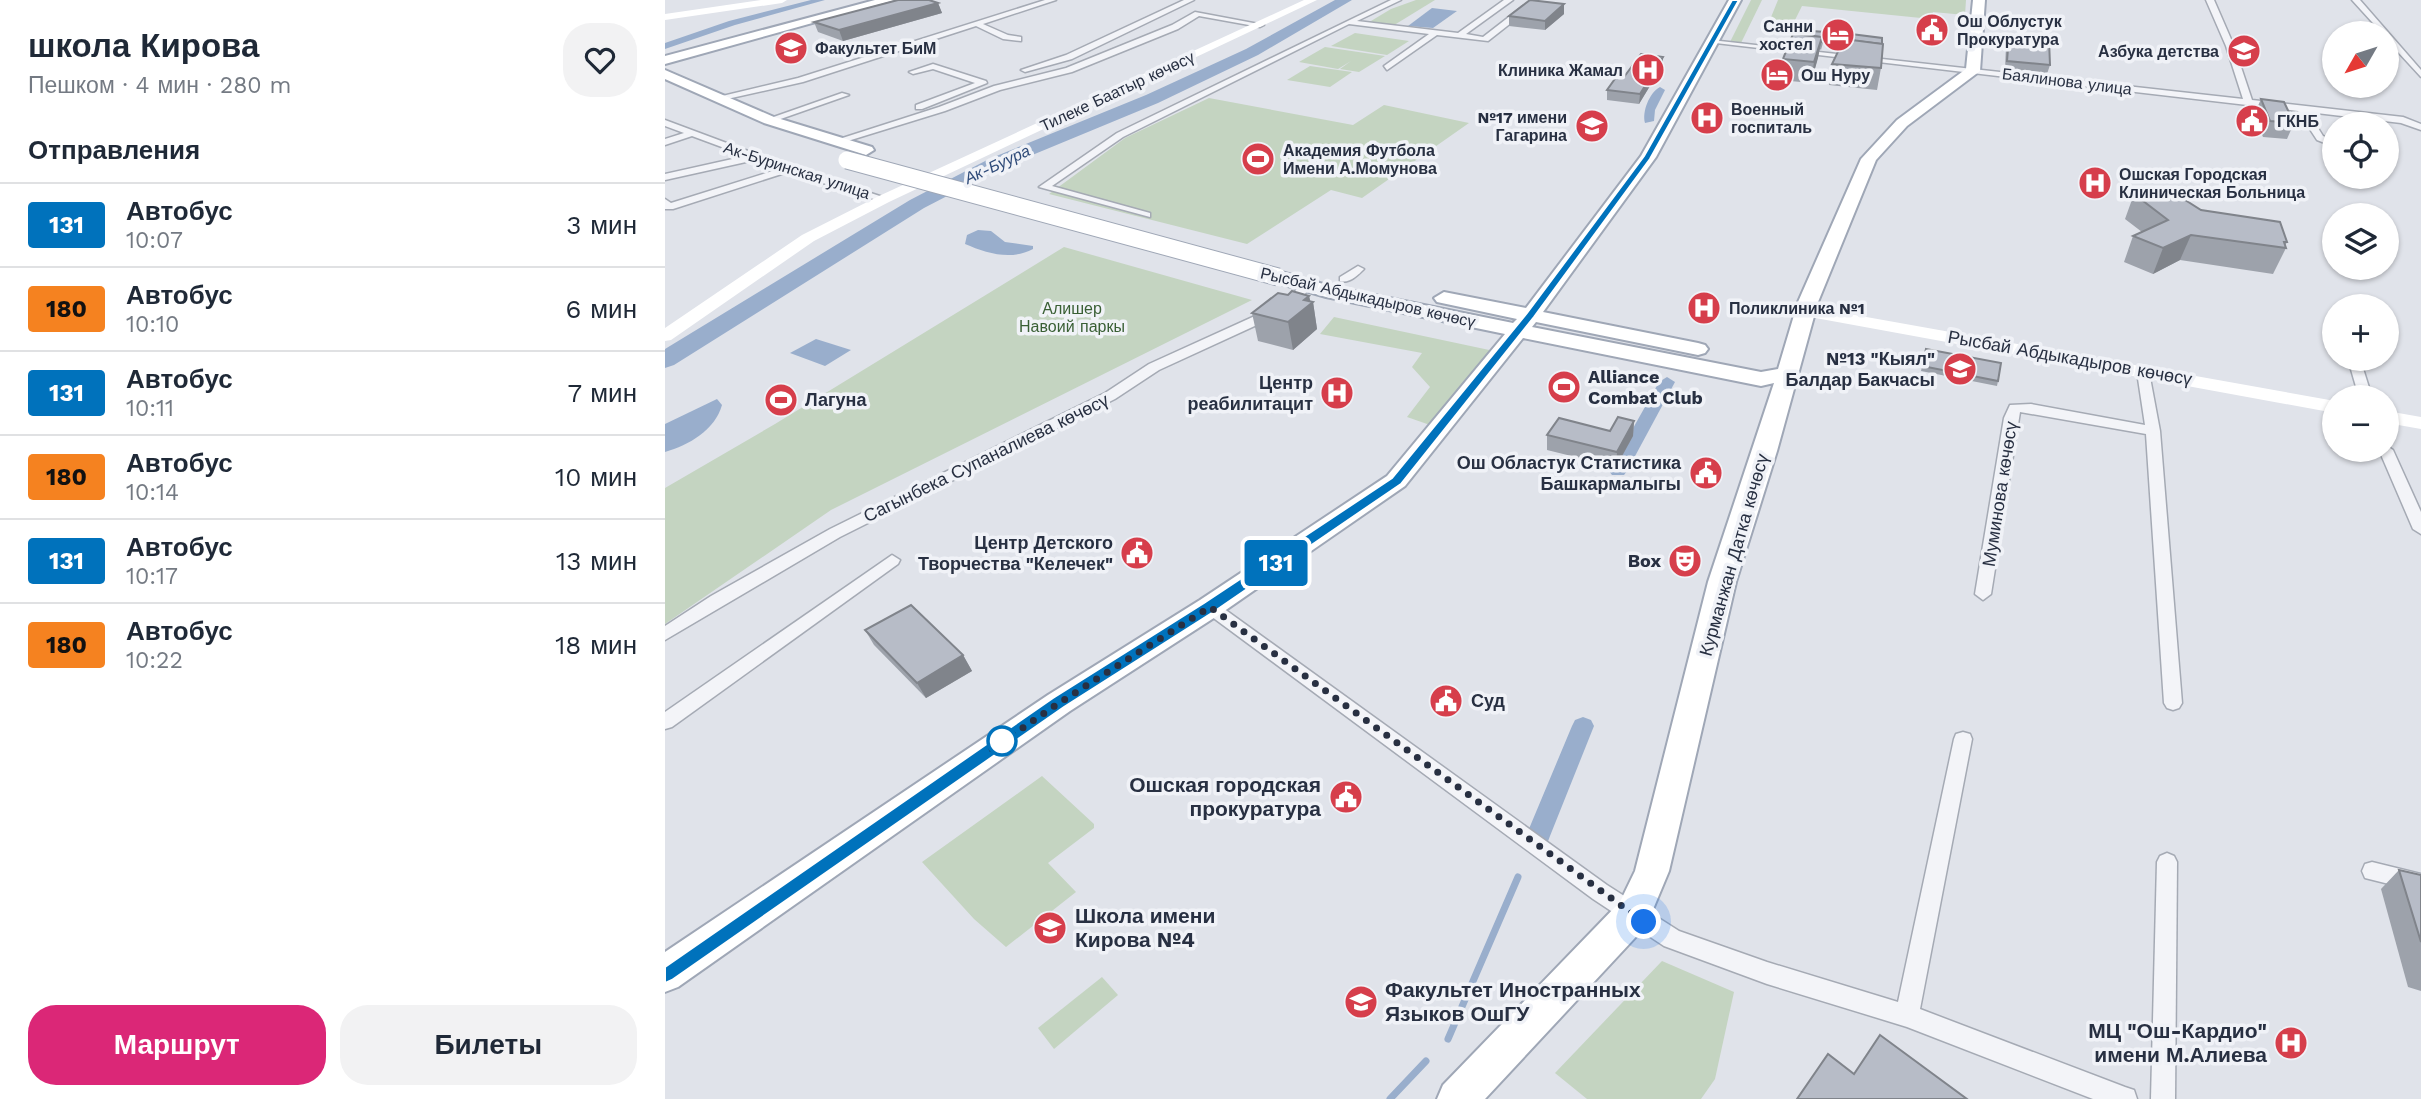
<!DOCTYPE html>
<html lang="ru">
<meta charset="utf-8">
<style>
body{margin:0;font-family:"Work Sans",sans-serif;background:#f2f2f3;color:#1f2937;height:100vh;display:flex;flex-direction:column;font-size:26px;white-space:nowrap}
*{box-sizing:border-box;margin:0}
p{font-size:23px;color:#747a83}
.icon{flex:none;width:38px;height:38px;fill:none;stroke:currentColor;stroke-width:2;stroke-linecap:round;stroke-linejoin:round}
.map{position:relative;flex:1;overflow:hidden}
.side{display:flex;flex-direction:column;background:#fff;width:665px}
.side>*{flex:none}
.badge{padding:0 14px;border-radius:5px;font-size:24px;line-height:46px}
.needle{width:46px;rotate:231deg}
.controls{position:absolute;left:1657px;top:21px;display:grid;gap:14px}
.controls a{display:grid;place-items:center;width:77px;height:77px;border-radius:50%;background:#fff;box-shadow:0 2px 5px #0004;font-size:35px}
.you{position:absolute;width:35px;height:35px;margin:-18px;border:5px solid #fff;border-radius:50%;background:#1a73e8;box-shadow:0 0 0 10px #1a73e833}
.map>.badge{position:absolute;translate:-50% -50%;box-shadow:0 0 0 4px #fff}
h2{padding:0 28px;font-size:26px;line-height:63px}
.round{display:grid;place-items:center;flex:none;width:74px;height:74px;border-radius:28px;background:#f2f2f3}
.headline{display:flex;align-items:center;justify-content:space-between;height:119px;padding:0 28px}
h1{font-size:33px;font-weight:600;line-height:52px}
.primary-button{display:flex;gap:14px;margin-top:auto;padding:14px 28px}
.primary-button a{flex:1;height:80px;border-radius:28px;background:#db2777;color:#fff;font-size:28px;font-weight:600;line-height:80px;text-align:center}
.primary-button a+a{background:#f2f2f3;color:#1f2937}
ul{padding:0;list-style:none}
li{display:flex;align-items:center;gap:21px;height:84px;padding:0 28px;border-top:2px solid #e0e1e3}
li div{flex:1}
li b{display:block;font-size:26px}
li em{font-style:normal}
li .badge{min-width:77px;font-weight:700;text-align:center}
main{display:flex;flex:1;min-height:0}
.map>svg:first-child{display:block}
</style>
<main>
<section class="side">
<div class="headline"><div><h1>школа Кирова</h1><p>Пешком · 4 мин · 280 m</p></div><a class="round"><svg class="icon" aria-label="heart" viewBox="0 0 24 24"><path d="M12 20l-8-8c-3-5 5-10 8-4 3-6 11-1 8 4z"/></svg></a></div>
<h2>Отправления</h2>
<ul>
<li><span class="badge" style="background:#0072bc;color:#fff">131</span><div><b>Автобус</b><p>10:07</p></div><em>3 мин</em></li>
<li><span class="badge" style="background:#f58220;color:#111">180</span><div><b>Автобус</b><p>10:10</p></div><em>6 мин</em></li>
<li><span class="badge" style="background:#0072bc;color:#fff">131</span><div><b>Автобус</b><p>10:11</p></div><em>7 мин</em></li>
<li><span class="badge" style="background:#f58220;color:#111">180</span><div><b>Автобус</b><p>10:14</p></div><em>10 мин</em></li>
<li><span class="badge" style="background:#0072bc;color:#fff">131</span><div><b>Автобус</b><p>10:17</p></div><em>13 мин</em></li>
<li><span class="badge" style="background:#f58220;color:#111">180</span><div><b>Автобус</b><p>10:22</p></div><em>18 мин</em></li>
</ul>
<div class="primary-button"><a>Маршрут</a><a>Билеты</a></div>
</section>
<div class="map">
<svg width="1756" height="1099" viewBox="0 0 1756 1099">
<rect width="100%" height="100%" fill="#e0e3ea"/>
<g fill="#c4d4c1">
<polygon points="751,0 770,0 726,27 701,24 726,9"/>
<polygon points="1086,0 1097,0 1076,43 1065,42"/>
<polygon points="1113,0 1301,0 1300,15 1268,12 1266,19 1137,6 1125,30 1102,27"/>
<polygon points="690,33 744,41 722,55 666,46"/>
<polygon points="660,47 720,56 694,72 675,69 686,61 673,69 634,62"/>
<polygon points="645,66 687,72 665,87 622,80"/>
<polygon points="544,98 688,125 719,105 804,123 697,198 666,190 582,244 384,194 460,138"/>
<polygon points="399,247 587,300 166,510 0,624 0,488 110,424"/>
<polygon points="669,317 829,351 765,425 742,417 765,387 747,367 757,353 655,334"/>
<polygon points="377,776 429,824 429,828 383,863 411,892 341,947 309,919 257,862"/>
<polygon points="997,961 1069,992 1050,1079 1036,1099 922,1099 890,1073"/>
<polygon points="437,977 453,995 389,1049 373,1028"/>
</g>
<g fill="#99aecc">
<polygon points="767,8 792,11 768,28 743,26"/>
<path d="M313,230L326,231L340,242L368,246V249C346,261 321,253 300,244L302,235Z"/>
<polygon points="151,339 186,350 160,366 125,353"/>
<path d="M52,399L57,405C50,430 24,445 0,452V424Z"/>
</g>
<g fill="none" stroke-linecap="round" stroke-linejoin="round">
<g stroke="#99aecc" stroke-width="7">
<polyline points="783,1039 853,877"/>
<polyline points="725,1099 761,1061"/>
</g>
<g fill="#99aecc" fill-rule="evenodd">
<polygon points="146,0 160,0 70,25 0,49 0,43 64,21"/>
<path d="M995,87L1000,90L990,110L989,121L980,123C977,112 984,93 995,87Z"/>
<polygon points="1002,377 1010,382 962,471 959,475 947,475 944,471 994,382"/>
<polygon points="918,717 926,720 929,726 885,836 882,844 873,847 864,844 861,836 907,726 910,720"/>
</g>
<polygon fill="#99aecc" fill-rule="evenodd" points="670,0 687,0 593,55 493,103 338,167 259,208 9,365 0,368 0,349 245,200 324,159 481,95 581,49"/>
<defs>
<g id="street">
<polygon points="380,0 391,0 318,24 343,35 356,37 356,41 338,39 311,26 138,82 53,101 49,98 133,78"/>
<polygon points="519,0 529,0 407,59 360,72 356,70 401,55"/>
<polygon points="726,0 736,0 692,21 793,33 839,0 848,0 801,34 818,37 858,6 865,8 823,41 772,35 722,70 719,66 764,34 684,24 458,137 387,186 485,213 485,217 374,187 452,133"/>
<polygon points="1541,0 1549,0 1569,46 1587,100 1738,117 1756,124 1756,130 1736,123 1643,112 1658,136 1670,141 1670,147 1652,140 1633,111 1042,42 1046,40 1578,99 1561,46"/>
<polygon points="1687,0 1695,0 1756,70 1756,77 1722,40 1722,33 1717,33"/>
<polygon points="530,12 599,25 595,27 534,16 513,29 407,72 335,90 280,111 173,144 165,142 274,107 329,86 401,68 507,25"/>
<polygon points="268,64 321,81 322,83 257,109 251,109 251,105 310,83 268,69 248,74 244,72"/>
<polygon points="177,93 184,95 107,122 100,120"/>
<polygon points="0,120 126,167 224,199 215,201 123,172 8,209 0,209 0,199 6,203 114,169 90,160 0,180 0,174 81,156 27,136 0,145 0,139 19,133 0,126"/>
<path d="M693,266L699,269C693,275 684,284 675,281V277Z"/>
<polygon points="640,282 646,285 631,307 494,370 450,399 175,537 0,640 0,626 46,596 165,529 440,393 484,364 623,301 636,283"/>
<polygon points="1683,359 1695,359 1707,397 1694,397"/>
<polygon points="1478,368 1484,372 1495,431 1517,703 1514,708 1508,710 1502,708 1499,703 1481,434 1355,412 1326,594 1318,600 1310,594 1339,418 1345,405 1366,404 1480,425 1472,372"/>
<polygon points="1722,446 1728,450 1756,512 1756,534 1748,529 1714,450 1722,450"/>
<polygon points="227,555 235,560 233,564 7,727 0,729 0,712"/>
<polygon points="545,601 551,603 942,885 1014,931 1102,962 1233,1002 1289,739 1291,734 1298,732 1305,734 1307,739 1255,1009 1460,1087 1469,1090 1472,1099 1428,1099 1242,1027 1102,984 999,946 928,899 539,611 537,607 539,603"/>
<polygon points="1502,853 1509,856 1512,862 1510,1099 1486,1099 1492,862 1495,856"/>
<polygon points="1707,862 1756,874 1756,892 1700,878 1697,871 1700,864"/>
</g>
<g id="primary">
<polygon points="210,0 230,0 0,64 0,56"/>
<polygon points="1064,0 1076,0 991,157 878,312 1033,343 1040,345 1043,349 1040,353 1033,355 871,322 867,327 1096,372 1113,369 1133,302 1196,159 1232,120 1301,69 1308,0 1320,0 1315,71 1242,126 1211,160 1153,302 1112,451 1071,582 1004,871 981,926 820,1099 772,1099 778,1085 955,902 970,871 1043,582 1109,383 1096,386 858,338 740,486 555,614 405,711 13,987 0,992 0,952 383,695 535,600 722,476 840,334 661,297 606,281 603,277 606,273 613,271 665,286 848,323 852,319 772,302 769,298 779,292 861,308 976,156"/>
<polygon points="0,70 109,117 207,147 209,150 201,155 99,123 0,79"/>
</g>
</defs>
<use href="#street" stroke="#a5aab4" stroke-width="3"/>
<use href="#primary" stroke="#9fa7b6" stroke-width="4"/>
<use href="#street" fill="#f3f4f8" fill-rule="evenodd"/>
<g fill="#fff" fill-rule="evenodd">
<polygon points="96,0 122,0 117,3 0,20 0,14"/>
<polygon points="639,0 652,0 224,202 149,241 6,340 0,341 0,328 137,235 214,196"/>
<polygon points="1140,306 1670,401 1670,413 1134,315 1131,311"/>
<polygon points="1722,411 1756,417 1756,429 1722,423"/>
</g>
<use href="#primary" fill="#fff" fill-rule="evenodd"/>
<defs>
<polyline id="primary-bridge" points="182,160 613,277"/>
</defs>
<use href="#primary-bridge" stroke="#9fa7b6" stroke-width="19" stroke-linecap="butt"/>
<use href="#primary-bridge" stroke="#fff" stroke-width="17"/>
</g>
<g fill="#9da2ab">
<polygon points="273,3 277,13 178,41 153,32 149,22"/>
<polygon points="899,4 899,14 880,30 844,26 844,16"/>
<polygon points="1344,36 1385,65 1382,74 1340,70 1341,45"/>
<polygon points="1159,39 1156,50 1155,49 1146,83 1115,80 1118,59"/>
<polygon points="998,57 997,66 974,104 942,100 942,90 959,77"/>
<polygon points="1167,64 1216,68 1212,90 1164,85"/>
<polygon points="1596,99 1629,123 1622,139 1598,137 1589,115"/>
<polygon points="1469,194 1536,210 1622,242 1620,246 1621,248 1608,274 1515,260 1488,274 1459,262 1468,236 1477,232 1460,219"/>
<polygon points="623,295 644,296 645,301 648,302 652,329 628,350 593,341 587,313"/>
<polygon points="1261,349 1333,381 1332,386 1256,371"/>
<polygon points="969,421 968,436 951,467 882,450 882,435 945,431"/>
<polygon points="200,630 298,655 307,671 261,698 209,645"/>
<polygon points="1734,870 1756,875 1756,991 1743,987 1716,889"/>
</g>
<g fill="#80848b">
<polygon points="273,3 277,13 178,41 174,30"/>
<polygon points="899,4 899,14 880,30 880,21"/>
<polygon points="1157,37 1153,58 1146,83 1149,62"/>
<polygon points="998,57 997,66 974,104 975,94"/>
<polygon points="1526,235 1515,260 1488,274 1498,248"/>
<polygon points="644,296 646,304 648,302 652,329 628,350 623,322 639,300"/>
<polygon points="969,421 968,436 951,467 952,452"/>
<polygon points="298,655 307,671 261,698 252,683"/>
</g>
<g fill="#b7bcc7" stroke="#80848b" stroke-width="2">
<polygon points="233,0 264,0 273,3 174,30 149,22"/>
<polygon points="865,0 899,4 880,21 844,16"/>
<polygon points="1132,30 1160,32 1157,42 1156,42 1157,37 1131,34"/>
<polygon points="1128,34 1157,37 1149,62 1118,59"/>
<polygon points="1186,34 1217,38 1217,44 1183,40"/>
<polygon points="1344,36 1384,40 1385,65 1342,61"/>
<polygon points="1179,39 1218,44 1216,68 1167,64"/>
<polygon points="976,54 998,57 975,94 942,90 952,76 959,77"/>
<polygon points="1596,99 1619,102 1629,123 1605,121"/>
<polygon points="1506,191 1536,210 1615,222 1622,242 1619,242 1621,248 1526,235 1498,248 1468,236 1503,220 1469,194"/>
<polygon points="627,291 644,296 639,300 648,302 623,322 587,313 613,293 623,295"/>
<polygon points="1261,349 1336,363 1333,381 1257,366"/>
<polygon points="953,417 969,421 952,452 882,435 894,418 945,431"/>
<polygon points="246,605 298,655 252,683 200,630"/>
<polygon points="1734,870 1756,875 1756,942"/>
<polygon points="1215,1035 1302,1099 1132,1099 1163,1054 1189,1074"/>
</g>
<polygon fill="#0072bc" stroke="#fff" stroke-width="2" points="1067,0 1074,0 985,159 869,317 736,484 550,611 399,707 7,980 0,983 0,967 388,698 539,603 727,478 862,313 979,156"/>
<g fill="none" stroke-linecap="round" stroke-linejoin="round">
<polyline stroke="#283042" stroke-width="7" stroke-dasharray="0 12.6" points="337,741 327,749 394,703 545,607 979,922"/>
</g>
<defs>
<symbol id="civic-disc" viewBox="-11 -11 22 22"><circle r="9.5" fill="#d63e4b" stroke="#f0f2f7"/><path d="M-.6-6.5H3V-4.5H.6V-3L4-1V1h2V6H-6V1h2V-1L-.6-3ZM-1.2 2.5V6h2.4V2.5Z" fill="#fff"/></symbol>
<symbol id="hotel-disc" viewBox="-11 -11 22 22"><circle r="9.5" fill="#d63e4b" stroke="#f0f2f7"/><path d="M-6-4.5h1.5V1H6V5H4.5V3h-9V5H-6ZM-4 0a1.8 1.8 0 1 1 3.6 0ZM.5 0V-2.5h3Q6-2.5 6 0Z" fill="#fff"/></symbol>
<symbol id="university-disc" viewBox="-11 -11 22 22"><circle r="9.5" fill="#d63e4b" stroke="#f0f2f7"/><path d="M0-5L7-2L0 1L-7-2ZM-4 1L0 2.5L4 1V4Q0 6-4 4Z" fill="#fff"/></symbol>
<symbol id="school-disc" viewBox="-11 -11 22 22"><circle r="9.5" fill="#d63e4b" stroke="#f0f2f7"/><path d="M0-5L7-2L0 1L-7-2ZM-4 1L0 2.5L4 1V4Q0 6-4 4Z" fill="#fff"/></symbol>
<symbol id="hospital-disc" viewBox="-11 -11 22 22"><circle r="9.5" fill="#d63e4b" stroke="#f0f2f7"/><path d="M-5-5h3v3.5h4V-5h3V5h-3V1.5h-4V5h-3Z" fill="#fff"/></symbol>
<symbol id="stadium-disc" viewBox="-11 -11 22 22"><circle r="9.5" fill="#d63e4b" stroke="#f0f2f7"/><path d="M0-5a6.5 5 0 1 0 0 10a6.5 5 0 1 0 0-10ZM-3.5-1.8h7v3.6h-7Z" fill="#fff"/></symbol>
<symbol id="theatre-disc" viewBox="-11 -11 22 22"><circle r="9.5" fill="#d63e4b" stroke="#f0f2f7"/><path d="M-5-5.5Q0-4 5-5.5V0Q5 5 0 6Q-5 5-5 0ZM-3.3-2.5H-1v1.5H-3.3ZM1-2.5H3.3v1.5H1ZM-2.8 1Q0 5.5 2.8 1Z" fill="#fff"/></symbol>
</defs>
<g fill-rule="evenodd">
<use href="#civic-disc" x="1248" y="11" width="38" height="38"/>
<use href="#hotel-disc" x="1154" y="16" width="38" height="38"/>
<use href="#university-disc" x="107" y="29" width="38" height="38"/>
<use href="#school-disc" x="1560" y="32" width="38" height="38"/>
<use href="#hospital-disc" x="964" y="51" width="38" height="38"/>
<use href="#hotel-disc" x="1093" y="56" width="38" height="38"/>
<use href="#hospital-disc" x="1023" y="99" width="38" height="38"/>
<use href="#civic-disc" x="1568" y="102" width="38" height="38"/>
<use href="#school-disc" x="908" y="107" width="38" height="38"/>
<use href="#stadium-disc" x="574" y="140" width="38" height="38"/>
<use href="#hospital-disc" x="1411" y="164" width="38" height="38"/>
<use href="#hospital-disc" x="1020" y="289" width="38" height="38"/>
<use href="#school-disc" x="1276" y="350" width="38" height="38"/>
<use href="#stadium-disc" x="880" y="368" width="38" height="38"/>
<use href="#hospital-disc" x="653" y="374" width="38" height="38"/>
<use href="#stadium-disc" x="97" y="381" width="38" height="38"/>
<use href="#civic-disc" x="1022" y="454" width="38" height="38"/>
<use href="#civic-disc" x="453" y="534" width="38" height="38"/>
<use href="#theatre-disc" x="1001" y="542" width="38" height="38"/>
<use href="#civic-disc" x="762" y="682" width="38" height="38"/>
<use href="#civic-disc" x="662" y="778" width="38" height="38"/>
<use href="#school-disc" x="366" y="909" width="38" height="38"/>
<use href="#university-disc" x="677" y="983" width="38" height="38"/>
<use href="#hospital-disc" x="1607" y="1024" width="38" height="38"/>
</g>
<circle fill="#fff" stroke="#0072bc" stroke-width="3.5" cx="337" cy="741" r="14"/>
<g text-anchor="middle" stroke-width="7" stroke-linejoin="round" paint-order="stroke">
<g font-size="16" font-weight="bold" fill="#283042" stroke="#f0f2f7" text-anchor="start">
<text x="1292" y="27">Ош Облустук<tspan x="1292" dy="18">Прокуратура</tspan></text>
<text x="1148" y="32" text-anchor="end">Санни<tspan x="1148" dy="18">хостел</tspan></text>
<text x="150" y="54">Факультет БиМ</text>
<text x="1554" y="57" text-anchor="end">Азбука детства</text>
<text x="958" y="76" text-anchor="end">Клиника Жамал</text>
<text x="1136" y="81">Ош Нуру</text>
<text x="1066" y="115">Военный<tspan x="1066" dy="18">госпиталь</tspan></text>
<text x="902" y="123" text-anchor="end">№17 имени<tspan x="902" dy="18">Гагарина</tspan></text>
<text x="1612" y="127">ГКНБ</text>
<text x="618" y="156">Академия Футбола<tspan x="618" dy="18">Имени А.Момунова</tspan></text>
<text x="1454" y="180">Ошская Городская<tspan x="1454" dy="18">Клиническая Больница</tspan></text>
<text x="1064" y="314">Поликлиника №1</text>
</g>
<g font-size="16" fill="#283042" stroke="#f0f2f7">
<text transform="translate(1402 81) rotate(7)" y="6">Баялинова улица</text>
<text transform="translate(452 91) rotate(-25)" y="6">Тилеке Баатыр көчөсү</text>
<text transform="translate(132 170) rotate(18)" y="6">Ак-Буринская улица</text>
<text transform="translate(703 297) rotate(13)" y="6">Рысбай Абдыкадыров көчөсү</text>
</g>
<g font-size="16" font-style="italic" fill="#2f4b79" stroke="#f0f2f7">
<text transform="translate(332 164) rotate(-25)" y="6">Ак-Буура</text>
</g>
<g font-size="16" fill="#395f34" stroke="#f0f2f7">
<text x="407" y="314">Алишер<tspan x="407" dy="18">Навоий паркы</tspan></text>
</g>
<g font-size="18" fill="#283042" stroke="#f0f2f7">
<text transform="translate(1405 358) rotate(10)" y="6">Рысбай Абдыкадыров көчөсү</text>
<text transform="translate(321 458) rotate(-26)" y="6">Сагынбека Супаналиева көчөсү</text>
<text transform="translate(1335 494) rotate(-81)" y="6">Муминова көчөсү</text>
<text transform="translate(1069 555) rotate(-74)" y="6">Курманжан Датка көчөсү</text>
</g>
<g font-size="18" font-weight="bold" fill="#283042" stroke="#f0f2f7" text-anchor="end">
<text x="1270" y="365">№13 "Кыял"<tspan x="1270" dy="21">Балдар Бакчасы</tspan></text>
<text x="923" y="383" text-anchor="start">Alliance<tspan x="923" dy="21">Combat Club</tspan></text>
<text x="648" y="389">Центр<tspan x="648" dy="21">реабилитацит</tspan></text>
<text x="140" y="406" text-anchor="start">Лагуна</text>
<text x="1016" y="469">Ош Областук Статистика<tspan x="1016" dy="21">Башкармалыгы</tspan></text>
<text x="448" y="549">Центр Детского<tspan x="448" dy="21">Творчества "Келечек"</tspan></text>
<text x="996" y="567">Box</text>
<text x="806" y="707" text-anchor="start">Суд</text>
</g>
<g font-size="21" font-weight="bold" fill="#283042" stroke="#f0f2f7" text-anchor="end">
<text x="656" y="792">Ошская городская<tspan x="656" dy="24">прокуратура</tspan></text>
<text x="410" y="923" text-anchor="start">Школа имени<tspan x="410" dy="24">Кирова №4</tspan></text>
<text x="720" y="997" text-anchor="start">Факультет Иностранных<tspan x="720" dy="24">Языков ОшГУ</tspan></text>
<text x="1602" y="1038">МЦ "Ош-Кардио"<tspan x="1602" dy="24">имени М.Алиева</tspan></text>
</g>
</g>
</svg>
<div class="controls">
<a><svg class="needle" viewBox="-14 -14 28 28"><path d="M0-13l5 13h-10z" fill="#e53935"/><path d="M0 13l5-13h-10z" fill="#747a83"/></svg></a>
<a><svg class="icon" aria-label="locate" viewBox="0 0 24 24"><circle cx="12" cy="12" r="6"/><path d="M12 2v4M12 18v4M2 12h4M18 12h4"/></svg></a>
<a><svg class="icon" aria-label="layers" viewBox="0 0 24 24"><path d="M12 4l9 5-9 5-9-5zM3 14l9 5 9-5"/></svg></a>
<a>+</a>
<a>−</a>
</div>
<div class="you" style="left:979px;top:922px"></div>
<b class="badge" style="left:611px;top:563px;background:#0072bc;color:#fff">131</b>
</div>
</main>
